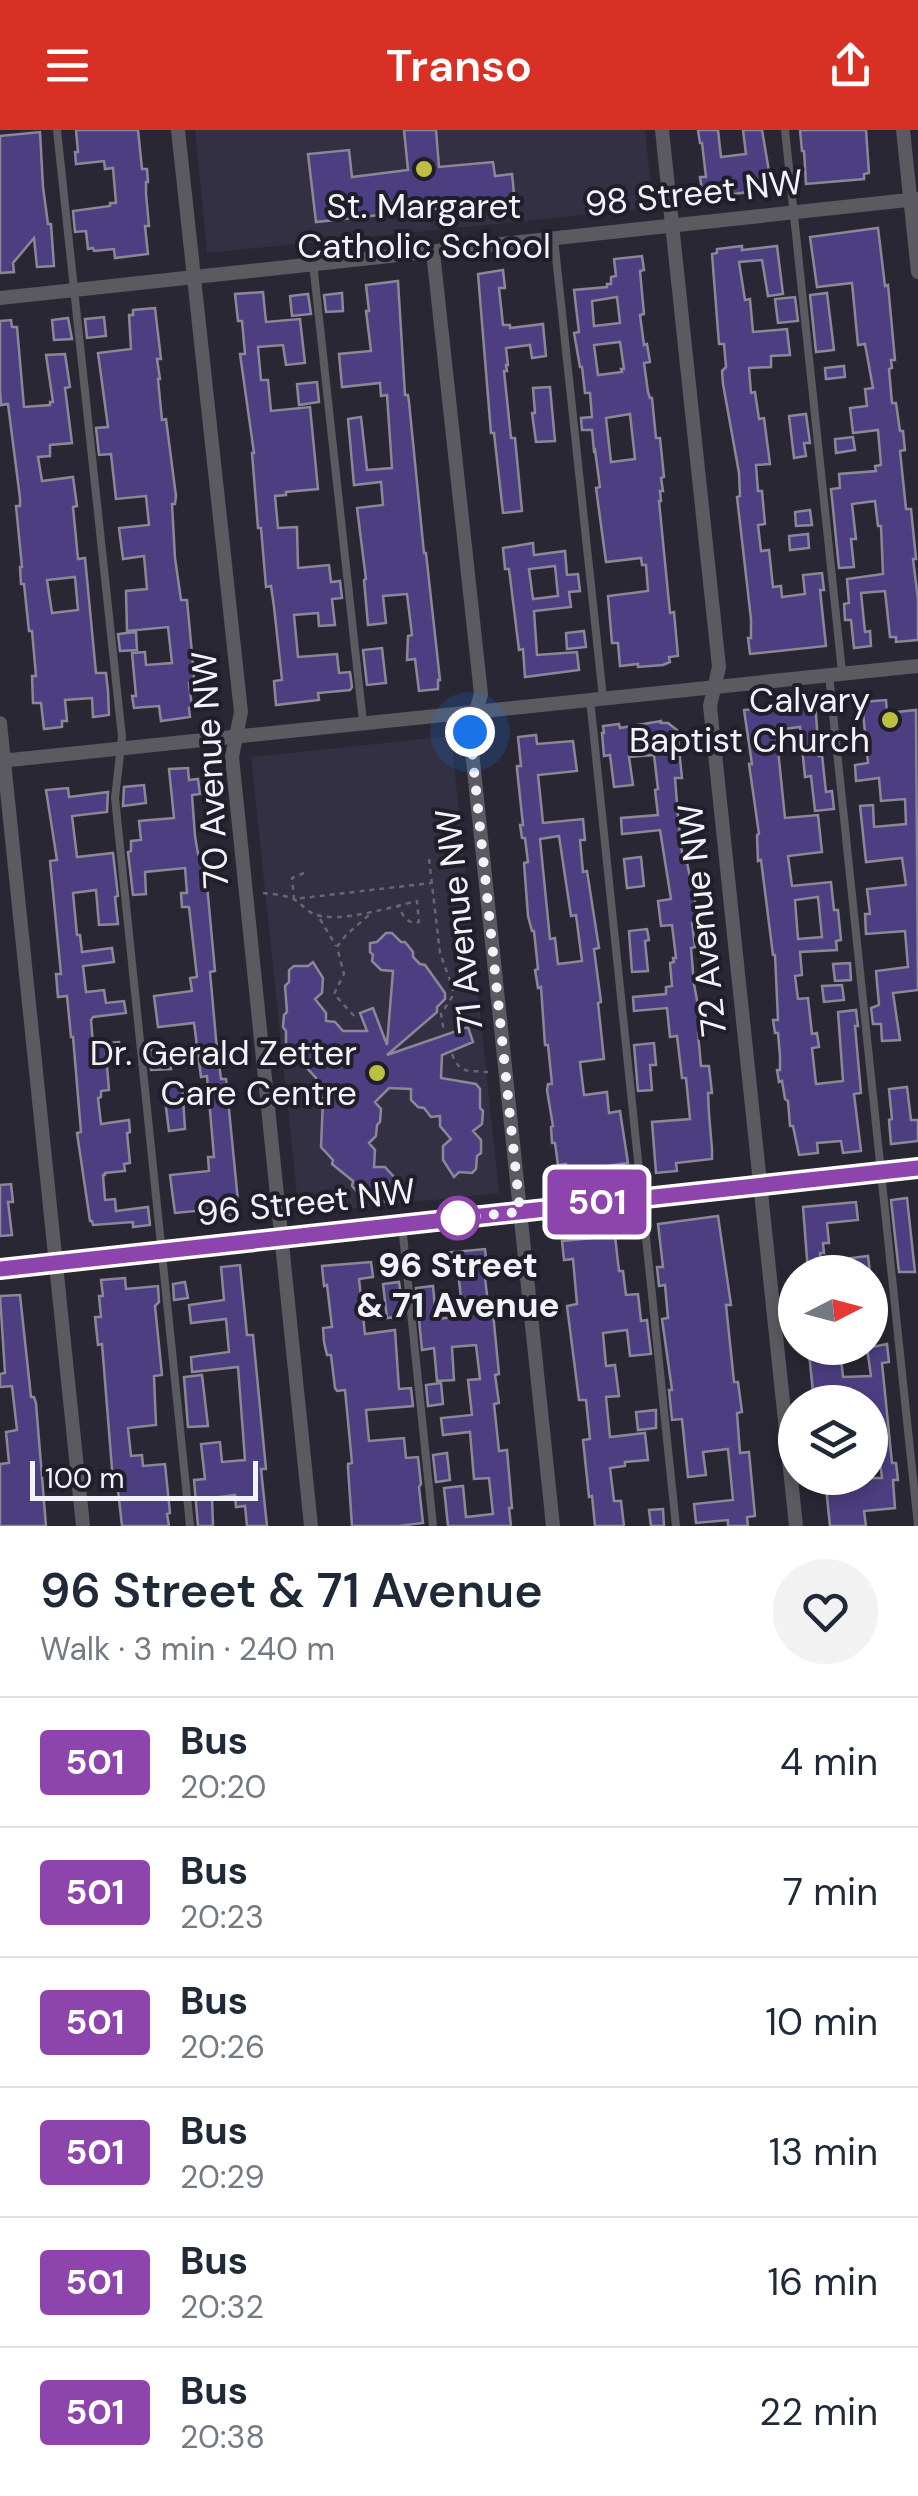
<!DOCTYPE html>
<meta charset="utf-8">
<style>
body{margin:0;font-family:"DM Sans",sans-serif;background:#f2f2f3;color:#1f2937;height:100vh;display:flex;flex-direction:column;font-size:38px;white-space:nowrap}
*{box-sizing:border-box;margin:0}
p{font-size:32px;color:#747a83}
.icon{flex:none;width:55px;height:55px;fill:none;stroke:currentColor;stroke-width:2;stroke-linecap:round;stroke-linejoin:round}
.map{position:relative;height:1396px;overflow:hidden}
.details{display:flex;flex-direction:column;background:#fff;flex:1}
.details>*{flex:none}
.badge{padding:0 20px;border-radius:8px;font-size:35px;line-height:65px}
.needle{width:65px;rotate:84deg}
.fabs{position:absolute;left:778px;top:1125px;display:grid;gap:20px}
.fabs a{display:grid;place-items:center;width:110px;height:110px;border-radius:50%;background:#fff;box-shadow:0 5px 15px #0003;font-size:50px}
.scale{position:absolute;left:30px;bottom:25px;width:228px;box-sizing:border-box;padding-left:10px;border:5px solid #f2f2fa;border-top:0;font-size:28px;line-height:35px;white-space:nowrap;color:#f2f2fa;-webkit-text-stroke:8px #1f1e29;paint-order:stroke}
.you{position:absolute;width:50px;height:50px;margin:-25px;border:8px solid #fff;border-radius:50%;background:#1a73e8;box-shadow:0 0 0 15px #1a73e833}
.map>.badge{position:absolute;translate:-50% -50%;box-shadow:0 0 0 5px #fff}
.round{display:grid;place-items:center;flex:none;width:105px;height:105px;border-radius:52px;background:#f2f2f3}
.summary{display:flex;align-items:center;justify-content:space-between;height:170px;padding:0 40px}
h1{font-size:48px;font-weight:600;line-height:75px}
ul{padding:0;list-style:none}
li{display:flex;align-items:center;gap:30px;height:130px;padding:0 40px;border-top:2px solid #e0e1e3}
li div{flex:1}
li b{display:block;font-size:38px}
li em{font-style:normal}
li .badge{min-width:110px;font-weight:700;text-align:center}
header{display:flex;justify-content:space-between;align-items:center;height:130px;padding:0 40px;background:#d93025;color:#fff;font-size:45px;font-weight:600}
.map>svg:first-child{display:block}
</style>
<header><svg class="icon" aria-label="menu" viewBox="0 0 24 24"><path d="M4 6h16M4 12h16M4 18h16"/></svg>Transo<svg class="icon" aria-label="share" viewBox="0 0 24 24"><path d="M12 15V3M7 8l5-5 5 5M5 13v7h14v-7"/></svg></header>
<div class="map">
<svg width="918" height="1396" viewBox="0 0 918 1396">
<rect width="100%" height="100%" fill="#292733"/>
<g fill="#323042">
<polygon points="195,0 645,0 653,78 207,123"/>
<polygon points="451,606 499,1063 299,1084 251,627"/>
</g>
<g fill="#4c3e81" stroke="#8a8897" stroke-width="2.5" fill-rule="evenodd">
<polygon points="76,0 138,0 142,39 147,39 148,52 146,52 146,64 149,96 145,96 148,124 115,128 114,119 94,121 93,118 88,119 86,101 75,102 73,81 110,76 110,73 116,73 113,38 105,39 104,31 76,34 75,22 78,22"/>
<polygon points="404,0 436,0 439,37 493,32 495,46 512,44 515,74 498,76 497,72 316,92 308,24 349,20 352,47 408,40"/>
<polygon points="698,0 718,0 721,27 746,24 743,0 762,0 772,59 703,68 700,47 706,47 702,13 700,13"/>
<polygon points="800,0 866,0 869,43 864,44 864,49 806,54 804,21 802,21"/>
<polygon points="40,2 43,57 48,94 51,94 54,136 37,137 34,108 13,133 14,142 0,143 0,6"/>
<polygon points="878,98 885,156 888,155 895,230 891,230 892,238 889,239 892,273 896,273 900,301 903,301 905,320 900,321 906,379 911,379 916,429 913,429 918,469 918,510 896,512 896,507 890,507 885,461 861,463 865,502 870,501 871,516 854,518 851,490 845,490 844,474 849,473 847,449 883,444 881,396 878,396 875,371 852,374 856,409 851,409 854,437 839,438 831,359 840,358 839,344 876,341 875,336 881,335 878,300 853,303 850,278 867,276 865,259 873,258 865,214 858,215 852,153 817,157 810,107"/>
<polygon points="742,116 742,120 777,116 783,164 768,166 762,130 739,132 745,170 750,169 753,202 787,199 790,225 771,226 771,237 749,238 751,263 755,262 759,289 764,288 770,334 756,335 758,361 762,361 765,394 758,395 761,421 769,420 773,457 781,456 782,467 805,464 803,445 822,443 824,460 820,460 826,516 750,524 748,508 751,508 751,489 737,367 740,366 739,343 723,254 722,241 726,237 724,214 719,214 712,124 717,123 717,119"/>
<path d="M642,126L644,140L640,141L644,184L640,185L644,215L647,214L650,232L644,233L648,262L650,268H652L656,308H660L664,347L661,348L663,361H660L661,371H659L670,483L674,482L678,526L669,527L670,532L663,535L638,537V534L620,536L618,513H612L608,466L648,461L646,435H642L641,428L606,432L596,358L600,357L595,320L594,321L592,300H582L581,288L592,287L590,263H585L582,237H580L574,203L579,202L574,160L607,157V154H611V147L616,146L614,129ZM617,167L620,193L594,196L592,171ZM620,212L624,239H621L622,242L598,245L594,215ZM630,284L635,329L611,332L606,288Z"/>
<polygon points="503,140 505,158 499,158 503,195 510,195 510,198 543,194 546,226 532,228 530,215 506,218 508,235 506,235 507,241 504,241 511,308 515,308 522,381 503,383 494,303 491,303 478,144"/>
<polygon points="398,151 405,265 408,265 409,272 424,423 426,423 440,550 438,550 438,559 419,561 415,529 407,530 408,506 412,505 407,464 383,466 386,493 368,495 364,450 366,449 357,378 383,375 381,352 354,355 348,289 361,287 367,340 392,338 387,265 381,266 380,253 342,257 339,224 371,221 366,181 369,181 366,155"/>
<polygon points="263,162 266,192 300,189 305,233 286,235 283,215 258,217 261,250 268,250 271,281 310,277 318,359 286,362 286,365 275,366 278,398 297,397 298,438 329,435 331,452 340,451 342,468 332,469 335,495 319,496 318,483 294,485 298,527 337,524 339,543 350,542 352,557 350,560 318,563 319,570 276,575 274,551 282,550 274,477 271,456 266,457 261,398 258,398 252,323 254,323 240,224 245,224 242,191 238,191 235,164"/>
<polygon points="342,163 343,181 326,182 324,165"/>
<polygon points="827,163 834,220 816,222 810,165"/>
<polygon points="308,164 311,184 292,186 290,166"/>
<polygon points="795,167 798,191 778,193 775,169"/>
<polygon points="155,178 161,229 157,229 160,249 158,249 162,290 166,289 176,366 175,374 172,374 175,428 181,470 187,470 194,545 193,553 189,553 192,577 189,578 190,587 161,591 159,576 134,578 132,566 136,566 132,523 145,522 146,535 172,533 168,497 127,501 126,461 147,459 144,426 123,429 119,398 149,395 146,366 116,369 111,324 99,325 96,298 108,297 98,223 131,219 129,185 133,185 133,180"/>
<polygon points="104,187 106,206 87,208 85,189"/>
<polygon points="68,188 72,209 54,210 52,190"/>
<path d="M11,190L12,197H17L24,277L50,275V272H53L46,225L65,224L70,257L65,258L72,313L50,315V326L38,327L42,351L73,347L77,376L73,377L78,429L85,428L96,543H106L108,561L109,585L93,587L92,568L65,570L67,591H62V597L44,599L41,573H33L32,546H36L32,501H29L24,454H21L20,437H22L16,376H20V368L8,274L1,275L0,260V191ZM75,447L78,480L52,483L47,450Z"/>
<polygon points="844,236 845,247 826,249 825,238"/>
<polygon points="317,252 319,272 299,275 297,254"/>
<polygon points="550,257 555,311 536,312 532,283 535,283 533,258"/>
<polygon points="806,284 810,313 804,313 806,326 794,328 789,286"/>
<polygon points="853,307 855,320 836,323 835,309"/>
<polygon points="810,380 812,395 796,396 795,382"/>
<polygon points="808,404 809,418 790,420 789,406"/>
<path d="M533,413L534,425L565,421L567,445L578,444L580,461L569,462L571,477L534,481L537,525L577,522L579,540L525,547L523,519L519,520L509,439H505L503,418ZM555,436L558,466L533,469L529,439Z"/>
<polygon points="584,501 586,517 567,519 566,503"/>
<polygon points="136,502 137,520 120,521 118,504"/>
<polygon points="382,518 386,553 367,555 363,520"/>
<polygon points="886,570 887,583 916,580 918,860 893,863 900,910 882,911 881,894 873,894 871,878 879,875 876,841 908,837 905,801 866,804 865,784 870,784 867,759 906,755 902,728 866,732 860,676 873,675 874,697 906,694 905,669 881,671 879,648 856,651 855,635 868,633 862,572"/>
<path d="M815,571L819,626L822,625L826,662L832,661L834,679L815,681L811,646L805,647L800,597L776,600L785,688L818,685L822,722L788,726L792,756L831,752L834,780H838L841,810L836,811L837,820L800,822L802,845L795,846L798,869L808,868L812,904L817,903L819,917L812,918L816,954L843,951L838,882L856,880L858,896H855L861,963L854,964L861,1021L843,1023L841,1011L817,1013L818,1023L799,1025L793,996H790L788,971L785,969L782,951L779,952L777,940H780V926L778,903H775L773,890H778L775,825H773L761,730L758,731L757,705L759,704L749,634H752L744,580ZM818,767L822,807L798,809L795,770Z"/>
<polygon points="661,591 661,593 668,593 677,600 682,648 675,648 678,686 682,723 685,723 697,781 694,781 696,792 692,793 695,817 691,818 694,854 703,903 698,903 701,936 709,936 712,963 708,963 709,984 712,1019 712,1029 676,1033 677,1041 656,1043 652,992 690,989 686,948 682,948 677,906 670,907 667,878 634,881 633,867 666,864 666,857 672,856 670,833 674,832 673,828 676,828 672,795 661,796 658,771 671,769 660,700 622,704 621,688 658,685 655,660 658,659 654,625 629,627 633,655 614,657 610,625 604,626 602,603 604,603 603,596 619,594 620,598"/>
<path d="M536,605L537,614L573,611L577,641L538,645L543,693L583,689L585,710H580L583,742L587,741L599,818L594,819L601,872L598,873L604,929L580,932L584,965L607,962L609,983L620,981L628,1033L586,1039L587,1051L568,1053L566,1034L558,1035L555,1013H552L551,997L553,996L547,960L548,954H552L548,915H545L541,857L538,858L535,840L538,839L534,801H532L528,786L524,733L528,732L525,708H522L520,695H523L517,639V636H521L518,607ZM559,706L571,786L576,785L582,831L558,834L555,808L550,809L540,709Z"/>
<polygon points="188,638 189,650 198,649 200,664 192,665 195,706 198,724 200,723 202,742 205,742 207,755 215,841 210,842 216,909 221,949 226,949 238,1071 236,1071 238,1085 217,1087 216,1079 175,1083 172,1061 170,1045 209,1041 208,1027 214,1027 207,946 201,947 194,893 158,897 154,866 192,861 190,848 197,847 189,777 182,777 181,763 187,763 185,738 145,742 146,764 133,765 128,722 131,721 131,711 141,710 139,691 174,688 169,639"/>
<polygon points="144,655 146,673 123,676 124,657"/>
<polygon points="68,658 69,667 108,662 107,682 72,686 77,727 113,723 118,766 115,767 118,794 99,795 96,760 73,763 77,805 80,805 82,822 112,818 114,832 83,836 86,862 104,860 106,873 124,871 126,883 93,887 91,890 93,914 119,912 120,923 106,924 109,960 101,961 101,967 98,968 101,994 129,990 130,1002 127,1003 130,1033 124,1034 125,1041 105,1043 105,1045 103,1045 105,1070 115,1069 116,1081 148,1077 150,1095 133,1097 133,1092 93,1095 92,1091 90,1091 77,1003 81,1002 73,907 71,907 67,866 58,867 56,844 61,844 50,731 57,730 46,660"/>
<polygon points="641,727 644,756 627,758 624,729"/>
<polygon points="647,799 649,810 645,811 648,841 632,842 629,801"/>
<polygon points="386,803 392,803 401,812 405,812 413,822 413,827 420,834 425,835 445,863 445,869 437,877 437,882 387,925 468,897 473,912 442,925 441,948 476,954 480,959 480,978 483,981 482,994 473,1001 481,1010 481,1023 477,1026 476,1039 472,1043 459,1042 454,1047 443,1030 443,1016 451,1009 440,996 440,986 431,987 424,978 418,977 411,970 411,959 389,958 375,972 381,979 380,992 377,995 376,1006 369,1013 375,1020 374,1037 385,1037 395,1048 397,1066 390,1066 380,1075 374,1075 366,1066 361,1066 352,1056 353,1051 332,1034 333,1030 321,1017 323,969 315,960 316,948 295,925 290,925 286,920 286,901 283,897 284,885 287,882 285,856 289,852 289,840 294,836 308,836 313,832 323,848 322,863 315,869 326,883 326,891 335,892 343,901 367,901 360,883 373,878 387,915 393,841 381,840 372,831 373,825 370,822 370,813 377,812"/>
<polygon points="850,833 851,850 835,851 833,834"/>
<polygon points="842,855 844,870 824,872 822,856"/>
<polygon points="654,913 656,935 650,935 652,960 638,961 634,915"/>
<polygon points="169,918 171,939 151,940 148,920"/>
<polygon points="182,952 185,999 169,1001 163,954"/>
<polygon points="907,957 911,990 918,990 918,1011 891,1014 889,990 892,989 889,959"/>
<polygon points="11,1054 13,1072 8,1072 12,1105 0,1106 0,1055"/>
<polygon points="907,1068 915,1142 899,1142 891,1070"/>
<polygon points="856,1072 858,1090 827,1093 829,1113 823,1113 824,1123 820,1123 822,1142 808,1142 803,1077"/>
<polygon points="718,1086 731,1175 726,1175 734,1252 738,1252 742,1282 737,1283 740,1323 749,1322 755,1386 747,1387 748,1396 728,1396 728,1390 696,1393 694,1374 733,1370 728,1319 703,1322 706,1345 688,1347 682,1289 672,1290 669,1260 672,1260 662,1189 668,1188 665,1155 659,1156 657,1137 663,1137 658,1094"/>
<polygon points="615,1106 619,1141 623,1141 626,1165 638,1164 641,1191 647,1190 651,1224 630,1226 627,1200 603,1203 606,1236 615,1235 619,1266 606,1267 610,1307 645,1303 648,1330 625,1332 625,1336 610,1338 614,1371 621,1371 624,1396 595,1396 592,1366 589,1367 583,1310 590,1309 586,1270 579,1270 567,1176 577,1174 573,1129 564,1130 562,1111"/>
<polygon points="485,1119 487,1138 484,1139 487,1165 489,1183 493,1183 499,1244 495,1245 499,1273 494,1274 499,1321 507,1320 512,1378 509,1378 511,1396 448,1396 444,1358 463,1356 466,1387 493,1384 489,1348 474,1349 470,1302 443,1305 441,1288 472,1285 468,1250 480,1249 476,1215 452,1217 454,1250 437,1251 434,1218 422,1220 416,1158 433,1156 436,1189 463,1186 458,1141 434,1141 433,1124"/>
<polygon points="868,1126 870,1142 852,1142 851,1128"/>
<polygon points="371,1132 373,1147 359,1149 365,1204 395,1200 399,1259 411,1258 413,1276 366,1280 369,1311 404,1308 406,1328 418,1327 421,1354 419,1357 423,1393 398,1396 352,1396 348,1338 348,1334 352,1333 345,1260 337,1261 335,1258 331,1225 327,1225 324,1212 323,1198 332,1197 327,1155 324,1156 322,1136"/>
<polygon points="240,1135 247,1205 253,1205 266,1339 261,1339 267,1396 247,1396 245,1376 236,1377 235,1365 212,1368 213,1396 198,1396 194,1350 205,1349 201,1314 220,1312 222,1332 245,1330 238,1237 192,1242 191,1227 229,1222 226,1189 191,1193 189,1175 224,1170 221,1137"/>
<polygon points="125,1148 126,1159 158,1156 159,1172 155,1176 162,1245 154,1246 156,1295 128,1298 131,1326 142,1325 143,1336 165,1334 170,1383 167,1384 169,1396 122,1396 117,1351 113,1351 102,1214 98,1215 95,1187 101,1187 99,1166 103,1166 101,1150"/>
<polygon points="185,1152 188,1168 174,1170 173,1154"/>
<polygon points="399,1152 404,1186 387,1188 383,1154"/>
<polygon points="20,1165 31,1267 34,1267 36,1273 46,1396 0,1396 0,1334 9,1333 6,1302 17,1300 12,1256 0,1257 0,1244 5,1243 0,1166"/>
<polygon points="887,1214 889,1232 882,1233 892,1333 896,1333 898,1350 893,1350 895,1378 864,1381 866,1396 830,1396 825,1348 882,1348 878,1316 876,1316 875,1298 870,1299 870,1272 814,1272 809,1223 840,1219 843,1247 871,1246 867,1218"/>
<polygon points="202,1245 208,1296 188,1297 184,1247"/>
<polygon points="441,1253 443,1274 428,1276 426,1255"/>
<polygon points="656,1280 656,1298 638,1300 636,1282"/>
<polygon points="447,1323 450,1350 436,1352 433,1325"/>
<polygon points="663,1379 664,1396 651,1396 649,1380"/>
</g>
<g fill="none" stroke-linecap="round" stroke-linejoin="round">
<g stroke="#666570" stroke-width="2.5" stroke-dasharray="5 5" stroke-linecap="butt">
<polyline points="429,729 440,823 453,859 452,867 441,884 444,902"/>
<polyline points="304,743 292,748 294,769 431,753"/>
<path d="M263,763C273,764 286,765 295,770C302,774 306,781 314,784C338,794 391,777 417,771L419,792C407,795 403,785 398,776"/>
<polyline points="320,789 336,816"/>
<polyline points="354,886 334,864 344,844 337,817 346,805 369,785"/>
<path d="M452,924C460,945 468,940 488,942"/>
</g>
<g stroke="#5b5a60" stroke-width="8">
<polyline points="57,0 122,607 115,668 190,1396"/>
<polyline points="785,0 842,542"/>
<polyline points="554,108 603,568"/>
<polyline points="313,133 363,592"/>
<polyline points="829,545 918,1396"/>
<polyline points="590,569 676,1396"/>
<polyline points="402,1095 433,1396"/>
</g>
<g stroke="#5b5a60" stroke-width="14">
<polyline points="178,0 241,582 232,627 311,1396"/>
<polyline points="662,0 719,537 710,576 796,1396"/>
<polyline points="903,0 918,142"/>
<polyline points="433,122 481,564 470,602 553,1396"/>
<polyline points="0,168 918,69"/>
<polyline points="0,593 83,1396"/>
<polyline points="0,631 918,536"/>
</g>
<polyline stroke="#5b5a60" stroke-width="18" points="0,1139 918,1039"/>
</g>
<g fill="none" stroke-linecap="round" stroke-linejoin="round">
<defs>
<polyline id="line" points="0,1139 918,1038"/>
</defs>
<use href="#line" stroke="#fff" stroke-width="22"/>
<use href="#line" stroke="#8e44ad" stroke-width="15"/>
<polyline stroke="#f2f2fa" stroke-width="10" stroke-dasharray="0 18" points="458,1088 520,1082 470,602"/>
</g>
<g fill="#bdbf43" stroke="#1f1e29" stroke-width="4">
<circle cx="424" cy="39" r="10"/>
<circle cx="890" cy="590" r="10"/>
<circle cx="377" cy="943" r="10"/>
</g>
<circle fill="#fff" stroke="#8e44ad" stroke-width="5" cx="458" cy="1088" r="20"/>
<g text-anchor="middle" stroke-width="8" stroke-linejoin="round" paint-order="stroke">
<g font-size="35" fill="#f2f2fa" stroke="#1f1e29">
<text transform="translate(694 63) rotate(-6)" y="12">98 Street NW</text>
<text transform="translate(210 640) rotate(-93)" y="12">70 Avenue NW</text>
<text transform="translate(702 790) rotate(-96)" y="12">72 Avenue NW</text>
<text transform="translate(459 791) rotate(-96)" y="12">71 Avenue NW</text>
<text transform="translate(306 1072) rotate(-6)" y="12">96 Street NW</text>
</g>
<g font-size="35" fill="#f2f2fa" stroke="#1f1e29" text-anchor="end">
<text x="424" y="88" text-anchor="middle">St. Margaret<tspan x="424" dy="40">Catholic School</tspan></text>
<text x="870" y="582">Calvary<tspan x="870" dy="40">Baptist Church</tspan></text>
<text x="357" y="935">Dr. Gerald Zetter<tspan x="357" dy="40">Care Centre</tspan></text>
</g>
<g font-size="35" font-weight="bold" fill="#f2f2fa" stroke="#1f1e29">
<text x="458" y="1147">96 Street<tspan x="458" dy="40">&amp; 71 Avenue</tspan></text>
</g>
</g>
</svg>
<div class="fabs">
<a><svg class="needle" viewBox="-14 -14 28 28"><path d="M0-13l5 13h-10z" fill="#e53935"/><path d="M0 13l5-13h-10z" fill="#747a83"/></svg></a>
<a><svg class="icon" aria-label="layers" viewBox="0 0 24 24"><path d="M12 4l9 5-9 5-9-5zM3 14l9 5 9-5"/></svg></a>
</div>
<div class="scale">100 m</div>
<div class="you" style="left:470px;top:602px"></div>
<b class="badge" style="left:597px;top:1072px;background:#8e44ad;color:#fff">501</b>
</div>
<section class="details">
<div class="summary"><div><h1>96 Street &amp; 71 Avenue</h1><p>Walk · 3 min · 240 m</p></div><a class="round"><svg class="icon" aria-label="heart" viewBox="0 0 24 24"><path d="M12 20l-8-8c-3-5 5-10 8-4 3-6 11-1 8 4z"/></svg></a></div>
<ul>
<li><span class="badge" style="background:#8e44ad;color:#fff">501</span><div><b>Bus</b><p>20:20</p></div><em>4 min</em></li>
<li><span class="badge" style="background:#8e44ad;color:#fff">501</span><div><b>Bus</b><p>20:23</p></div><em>7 min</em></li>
<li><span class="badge" style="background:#8e44ad;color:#fff">501</span><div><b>Bus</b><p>20:26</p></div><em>10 min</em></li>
<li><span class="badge" style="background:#8e44ad;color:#fff">501</span><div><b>Bus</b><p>20:29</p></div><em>13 min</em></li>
<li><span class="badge" style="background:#8e44ad;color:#fff">501</span><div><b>Bus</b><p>20:32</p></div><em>16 min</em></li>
<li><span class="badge" style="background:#8e44ad;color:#fff">501</span><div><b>Bus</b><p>20:38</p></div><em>22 min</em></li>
</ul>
</section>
